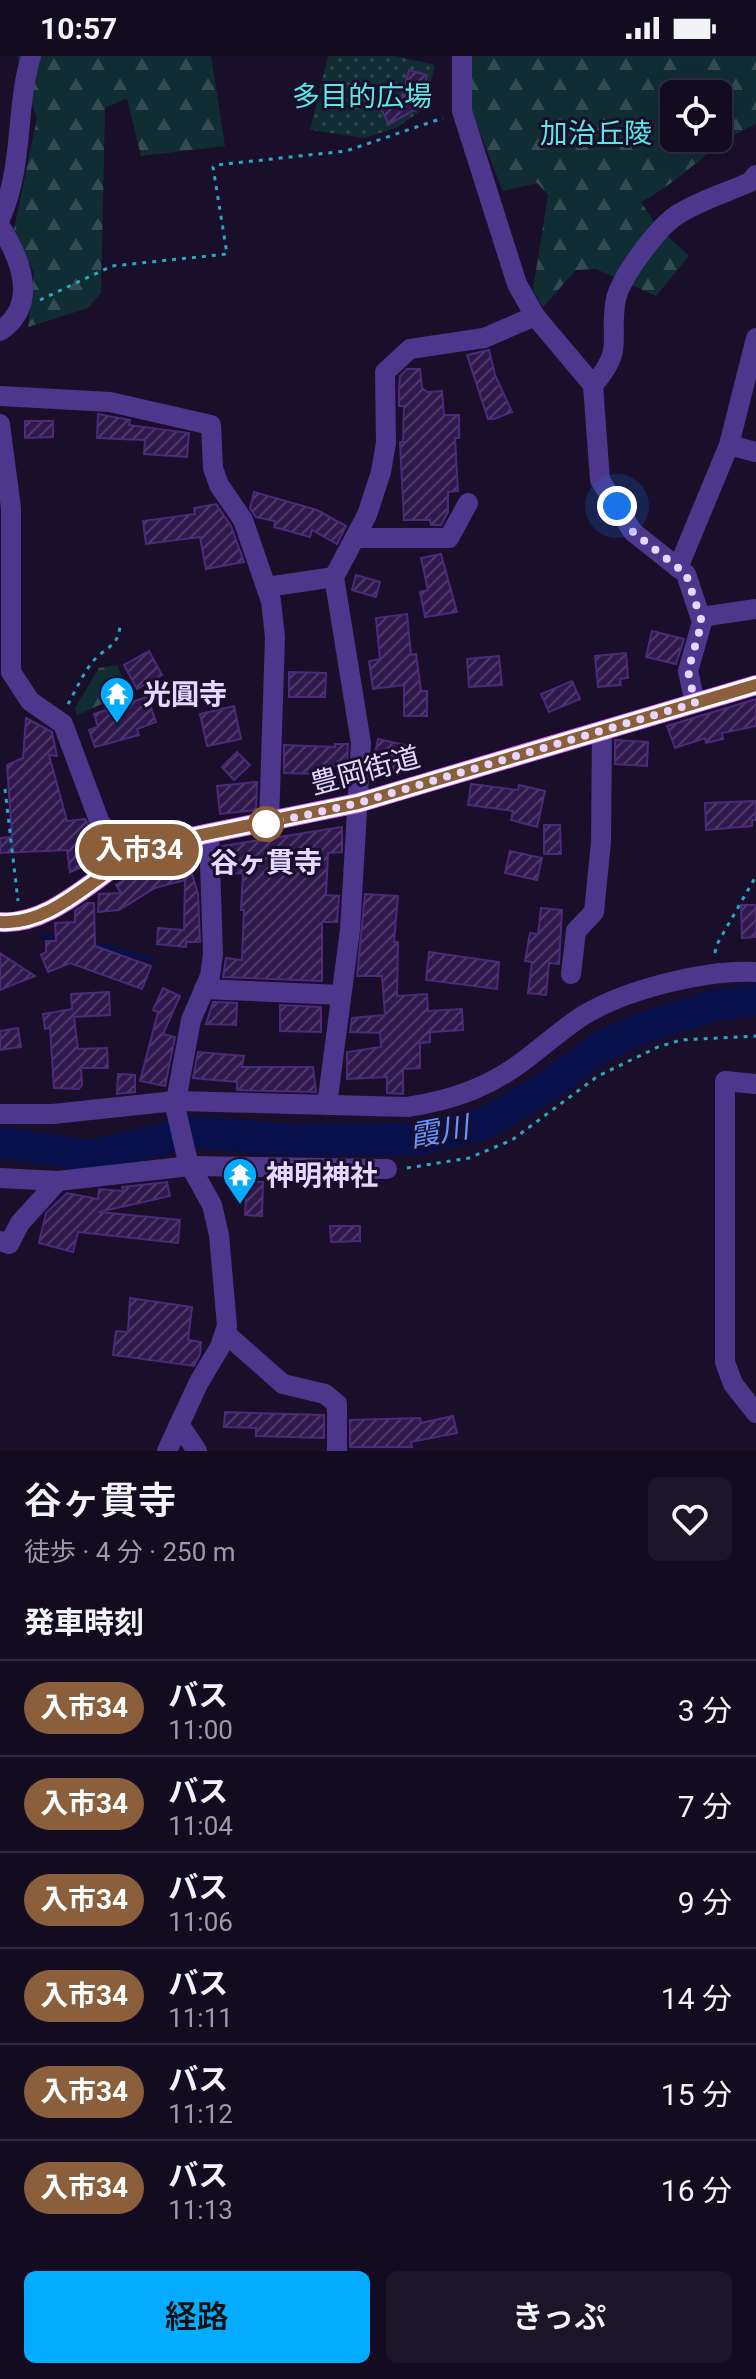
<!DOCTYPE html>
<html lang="ja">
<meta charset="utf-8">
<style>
body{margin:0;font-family:Roboto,"Noto Sans JP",sans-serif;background:#1c1429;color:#f1f3f6;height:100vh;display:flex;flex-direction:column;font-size:30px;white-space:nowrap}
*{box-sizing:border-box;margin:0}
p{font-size:26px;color:#9d9ba5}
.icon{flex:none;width:44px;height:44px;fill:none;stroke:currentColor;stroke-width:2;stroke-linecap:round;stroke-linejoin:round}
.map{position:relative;height:1395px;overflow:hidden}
.panel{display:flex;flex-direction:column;background:#130b20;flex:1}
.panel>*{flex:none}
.badge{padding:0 16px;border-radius:26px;font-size:28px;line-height:52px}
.tools{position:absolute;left:660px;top:24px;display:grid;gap:16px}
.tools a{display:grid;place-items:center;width:72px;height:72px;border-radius:12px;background:#130b20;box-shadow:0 4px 20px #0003,0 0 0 2px #322b3e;font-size:40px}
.you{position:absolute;width:40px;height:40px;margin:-20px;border:6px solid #fff;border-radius:50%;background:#1a73e8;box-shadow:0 0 0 12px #1a73e833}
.map>.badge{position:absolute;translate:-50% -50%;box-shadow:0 0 0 4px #fff}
h2{padding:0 24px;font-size:30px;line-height:72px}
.round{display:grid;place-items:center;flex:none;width:84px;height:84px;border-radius:12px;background:#1c1429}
.summary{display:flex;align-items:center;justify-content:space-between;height:136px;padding:0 24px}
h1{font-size:38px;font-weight:600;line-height:60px}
.button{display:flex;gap:16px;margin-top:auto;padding:16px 24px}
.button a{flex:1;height:92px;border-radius:12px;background:#03acff;color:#111;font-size:32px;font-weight:600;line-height:92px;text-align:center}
.button a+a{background:#1c1429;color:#f1f3f6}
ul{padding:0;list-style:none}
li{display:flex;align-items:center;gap:24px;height:96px;padding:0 24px;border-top:2px solid #322b3e}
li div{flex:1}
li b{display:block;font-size:30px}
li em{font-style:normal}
li .badge{min-width:88px;font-weight:700;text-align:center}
.status{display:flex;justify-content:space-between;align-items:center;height:56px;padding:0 40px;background:#130b20;direction:ltr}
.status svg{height:22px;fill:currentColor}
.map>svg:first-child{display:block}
</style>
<div class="status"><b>10:57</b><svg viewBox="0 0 49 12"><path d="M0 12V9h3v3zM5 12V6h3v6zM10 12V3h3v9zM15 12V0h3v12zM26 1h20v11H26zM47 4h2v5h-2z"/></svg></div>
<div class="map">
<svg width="756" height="1395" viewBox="0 0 756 1395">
<defs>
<pattern id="forest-firs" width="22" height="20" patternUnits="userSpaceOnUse" patternTransform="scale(2)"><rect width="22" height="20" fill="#112d34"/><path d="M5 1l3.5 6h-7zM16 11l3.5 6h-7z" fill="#344b52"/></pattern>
<pattern id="park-dots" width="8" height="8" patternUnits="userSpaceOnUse" patternTransform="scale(2)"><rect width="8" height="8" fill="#112d34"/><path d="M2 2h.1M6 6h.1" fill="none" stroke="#344b52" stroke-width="1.8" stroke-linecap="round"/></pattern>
<pattern id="building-hatch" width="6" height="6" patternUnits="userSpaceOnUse" patternTransform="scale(2)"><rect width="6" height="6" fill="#2f194c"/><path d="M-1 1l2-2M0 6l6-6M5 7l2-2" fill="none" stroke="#4d3a67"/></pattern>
</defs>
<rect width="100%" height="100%" fill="#190f2a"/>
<g fill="url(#forest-firs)" fill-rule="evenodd">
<polygon points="17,0 211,0 225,90 141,100 127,42 105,52 101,237 88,252 28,271 34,216 13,177 37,63"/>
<path d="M472,0H756V68C712,87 683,124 641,146L656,169L689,200L656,240L596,213L576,214L543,251L533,234L548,139L537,127L503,135L466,42ZM674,38H718V82H674Z"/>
<polygon points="117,609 129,636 77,659 75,652 99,612"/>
</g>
<polygon fill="url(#park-dots)" points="328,0 395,0 435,9 424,52 398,71 365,82 310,74"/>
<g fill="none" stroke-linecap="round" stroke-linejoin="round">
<g stroke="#07104a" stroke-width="5">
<polyline points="41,879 59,883"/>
<polyline points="89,887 151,903"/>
</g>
<polyline stroke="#07104a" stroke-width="32" points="0,1086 91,1100 191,1076 292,1084 421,1083 486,1067 547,1031 599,992 645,971 713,950 756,943"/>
</g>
<g fill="url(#building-hatch)" stroke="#4c2a79" stroke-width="2">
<polygon points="409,14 427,19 418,52 389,68 381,53 402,41"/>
<polygon points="489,294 495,319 512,356 494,363 488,363 467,299"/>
<polygon points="407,313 420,313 422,332 427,336 442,335 444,359 459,359 459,382 455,382 458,435 448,436 448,456 441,469 431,469 430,464 404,464 400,386 403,386 404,350 399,350 399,332 400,320"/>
<polygon points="98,358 130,364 129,369 189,377 187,401 144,398 145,384 97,382"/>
<polygon points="25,365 53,365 53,381 25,382"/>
<polygon points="254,436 317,454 346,470 337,488 312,474 310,481 274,471 275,465 256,461 250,452"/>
<polygon points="216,448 231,470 244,506 206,513 200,481 146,488 143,465 195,458 194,452"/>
<polygon points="441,498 457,556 425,561 420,536 428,534 421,502"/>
<polygon points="356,519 380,526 376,541 352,534"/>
<polygon points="407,558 411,599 416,598 421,635 427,635 427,660 404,660 404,629 373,633 369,605 380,603 376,562"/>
<polygon points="652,575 684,583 676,608 646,601"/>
<polygon points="149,595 162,619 137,633 124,609"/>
<polygon points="626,597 628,622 620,623 621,629 598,631 595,600"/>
<polygon points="499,600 502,629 469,631 467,603"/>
<polygon points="289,616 326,617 325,641 289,641"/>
<polygon points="572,625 580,643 549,656 541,638"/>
<polygon points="147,641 156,666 137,673 139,679 95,691 89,674 98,671 94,658"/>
<polygon points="756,643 756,670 722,677 723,683 706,687 705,682 675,692 667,670"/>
<polygon points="234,650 241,683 207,690 200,658"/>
<polygon points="26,662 52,676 57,700 49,699 67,765 85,763 97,783 101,803 70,816 67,794 0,797 0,782 12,781 7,709 23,702"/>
<polygon points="378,683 414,691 408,716 373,708"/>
<polygon points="615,684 648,686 647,710 615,708"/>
<polygon points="335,688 348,688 347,711 317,710 316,718 284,717 284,689 335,691"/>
<polygon points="237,696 250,709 234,724 222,711"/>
<polygon points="257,726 256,754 220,758 217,730"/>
<polygon points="471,728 518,734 519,729 545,735 537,771 511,764 513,755 468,749"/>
<polygon points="756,745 756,764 752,764 752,770 706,774 705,747"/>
<polygon points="544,769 560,769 561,798 544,798"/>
<polygon points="342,771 342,796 328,797 326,839 339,840 337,866 322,866 322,925 223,921 226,902 242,904 244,854 241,854 243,817 225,818 222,790"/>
<polygon points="510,795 542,802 537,824 505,817"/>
<polygon points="186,798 198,838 200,886 186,886 186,891 157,888 158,872 184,874 185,824 155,832 119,854 98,856 99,838 121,837 116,829 149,808"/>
<polygon points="365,838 398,840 394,886 398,886 397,940 427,938 428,955 462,953 463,974 430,976 430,986 420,987 420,1012 403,1013 403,1038 387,1037 387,1021 347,1023 347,996 381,991 380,977 350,976 352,962 385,959 382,920 357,920"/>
<polygon points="87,847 94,847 95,890 151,910 142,933 70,907 48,916 41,899 46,896 46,885 56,885 55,867 75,866 75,855"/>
<polygon points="741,849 756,849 756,881 742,882"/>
<polygon points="541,852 562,854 559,908 549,907 546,939 528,937 532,906 525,905 530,877 538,878"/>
<polygon points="429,896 499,906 497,933 426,924"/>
<polygon points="0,897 35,920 0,934"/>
<polygon points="163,932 180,940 163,978 175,981 165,1030 140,1025 158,956 153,954"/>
<polygon points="109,936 110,959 74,961 78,993 107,992 108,1012 81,1012 82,1029 79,1033 54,1032 50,972 45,973 43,958 72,953 71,938"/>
<polygon points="213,946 237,947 236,969 206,968"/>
<polygon points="280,949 321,951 321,976 280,975"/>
<polygon points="18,972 21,991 0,994 0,975"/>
<polygon points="198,996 244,1000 242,1011 313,1011 316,1036 237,1034 237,1026 193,1022"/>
<polygon points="118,1018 135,1019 135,1036 117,1038"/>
<polygon points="247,1125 263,1126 262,1160 245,1159"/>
<polygon points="167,1126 170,1140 99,1156 180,1164 178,1187 78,1176 73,1196 39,1187 46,1157 67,1137 98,1143 99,1133 123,1135 122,1131"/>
<polygon points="330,1170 360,1170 360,1185 331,1186"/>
<polygon points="130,1242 192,1251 188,1284 201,1286 200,1298 194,1310 113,1299 116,1275 128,1276"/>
<polygon points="225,1356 324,1359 324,1382 256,1380 256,1372 224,1371"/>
<polygon points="453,1360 457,1377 411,1386 412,1391 350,1391 350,1364 420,1362 421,1367"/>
</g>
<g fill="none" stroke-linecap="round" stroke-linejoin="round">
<g stroke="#28a9c3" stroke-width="3" stroke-dasharray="4 6" stroke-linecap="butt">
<polyline points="40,244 112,210 227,198 213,111 216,109 346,95 443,62"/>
<path d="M68,648C76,634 85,613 96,602C110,589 120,588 120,566"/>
<polyline points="5,733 18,845"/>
<polyline points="715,897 716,890 756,820"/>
<polyline points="407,1112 469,1102 512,1084 598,1020 658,991 681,984 756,980"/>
</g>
<g stroke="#4d378c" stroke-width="20">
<polyline points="462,0 462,55 517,228 535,260 593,329 600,424 633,476 686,518 702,566 688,615 695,647"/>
<path d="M0,163C24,111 15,54 31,0"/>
<path d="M0,170C20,202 40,248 0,275"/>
<path d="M593,329C626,292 608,284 616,243C621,221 657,172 677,159C698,145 726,137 750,126L756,119"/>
<polyline points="0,340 110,346 211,369 213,412 219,429 243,464 271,545 275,581 269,767"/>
<polyline points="0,368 11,452 11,616 30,645 63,668 100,767 129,798"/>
<polyline points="729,389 756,396"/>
<polyline points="355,482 449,482 468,447"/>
<polyline points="678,512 729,389 756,282"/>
<polyline points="267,531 334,521"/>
<polyline points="701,561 756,553"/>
<polyline points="571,918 576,875 594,856 601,786 602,675"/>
<polyline points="204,933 341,939"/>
<polyline points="756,1028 725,1025 725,1306 733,1328 756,1357"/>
<polyline points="327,1049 350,874 361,687 334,521 367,459 381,416 386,387 385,316 410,293 484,282 535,260"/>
<path d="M0,1058H53L175,1045L407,1051C454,1044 493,1030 530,1000C548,986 565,971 584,959C627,933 708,913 756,916"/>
<polyline points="0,1122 58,1125 190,1110 387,1113"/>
<polyline points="0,1185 9,1188 20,1167 58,1125"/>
<polyline points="225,1277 283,1328 325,1338 337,1348 337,1395"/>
<polyline points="179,1368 197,1395"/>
<polyline points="167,1395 199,1326 220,1291 227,1270 219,1179 212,1149 188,1106 175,1050 191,964 210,920 213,898 209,778"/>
</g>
<path stroke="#e85eff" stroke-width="20" d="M0,866C57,870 103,809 152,789L358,747L756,629"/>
</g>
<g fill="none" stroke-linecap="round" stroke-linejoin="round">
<defs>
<path id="line" d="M0,866C57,870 103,809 152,789L358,747L756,629"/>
</defs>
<use href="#line" stroke="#fff" stroke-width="18"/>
<use href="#line" stroke="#8b5e3c" stroke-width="12"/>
<polyline stroke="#e5d7ff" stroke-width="8" stroke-dasharray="0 14.4" points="266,768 358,747 695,647 688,615 702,566 686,518 633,476 617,450"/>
</g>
<defs>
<symbol id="temple-pin" viewBox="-11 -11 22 30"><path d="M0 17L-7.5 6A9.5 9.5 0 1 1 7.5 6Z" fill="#03acff" stroke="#190f2a"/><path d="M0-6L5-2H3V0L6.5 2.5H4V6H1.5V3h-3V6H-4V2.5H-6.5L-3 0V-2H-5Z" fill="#fff"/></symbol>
</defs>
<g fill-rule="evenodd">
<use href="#temple-pin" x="97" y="618" width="40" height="54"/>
<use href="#temple-pin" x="220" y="1099" width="40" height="54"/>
</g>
<circle fill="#fff" stroke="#8b5e3c" stroke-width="4" cx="266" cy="768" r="16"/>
<g text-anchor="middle" stroke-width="6" stroke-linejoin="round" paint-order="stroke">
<g font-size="28" fill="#5be8e5" stroke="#190f2a">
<text x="362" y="50">多目的広場</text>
<text x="596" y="87">加治丘陵</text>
</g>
<g font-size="28" font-weight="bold" fill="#e5d7ff" stroke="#190f2a" text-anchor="start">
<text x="143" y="648">光圓寺</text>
<text x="266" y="1129">神明神社</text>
</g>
<g font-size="28" fill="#e5d7ff" stroke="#190f2a">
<text transform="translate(365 714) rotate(-15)" y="10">豊岡街道</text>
</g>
<g font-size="28" font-weight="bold" fill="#e5d7ff" stroke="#190f2a">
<text x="266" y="816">谷ヶ貫寺</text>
</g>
<g font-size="30" font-style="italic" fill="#6595ff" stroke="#190f2a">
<text transform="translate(439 1076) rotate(-10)" y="10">霞川</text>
</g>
</g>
</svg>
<div class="tools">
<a><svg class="icon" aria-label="locate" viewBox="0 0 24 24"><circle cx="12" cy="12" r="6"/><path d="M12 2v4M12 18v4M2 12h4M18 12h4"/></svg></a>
</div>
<div class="you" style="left:617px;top:450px"></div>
<b class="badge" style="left:139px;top:794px;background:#8b5e3c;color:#fff">入市34</b>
</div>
<section class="panel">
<div class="summary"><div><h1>谷ヶ貫寺</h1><p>徒歩 · 4 分 · 250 m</p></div><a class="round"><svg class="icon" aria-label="heart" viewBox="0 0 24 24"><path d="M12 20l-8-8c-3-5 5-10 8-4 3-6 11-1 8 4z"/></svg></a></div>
<h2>発車時刻</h2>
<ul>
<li><span class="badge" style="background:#8b5e3c;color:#fff">入市34</span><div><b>バス</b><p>11:00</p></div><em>3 分</em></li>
<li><span class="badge" style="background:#8b5e3c;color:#fff">入市34</span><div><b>バス</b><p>11:04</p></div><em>7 分</em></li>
<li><span class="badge" style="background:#8b5e3c;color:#fff">入市34</span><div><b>バス</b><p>11:06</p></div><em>9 分</em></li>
<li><span class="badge" style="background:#8b5e3c;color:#fff">入市34</span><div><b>バス</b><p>11:11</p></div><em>14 分</em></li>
<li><span class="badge" style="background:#8b5e3c;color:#fff">入市34</span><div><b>バス</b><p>11:12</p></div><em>15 分</em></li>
<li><span class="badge" style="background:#8b5e3c;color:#fff">入市34</span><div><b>バス</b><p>11:13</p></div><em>16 分</em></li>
</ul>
<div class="button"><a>経路</a><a>きっぷ</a></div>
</section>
